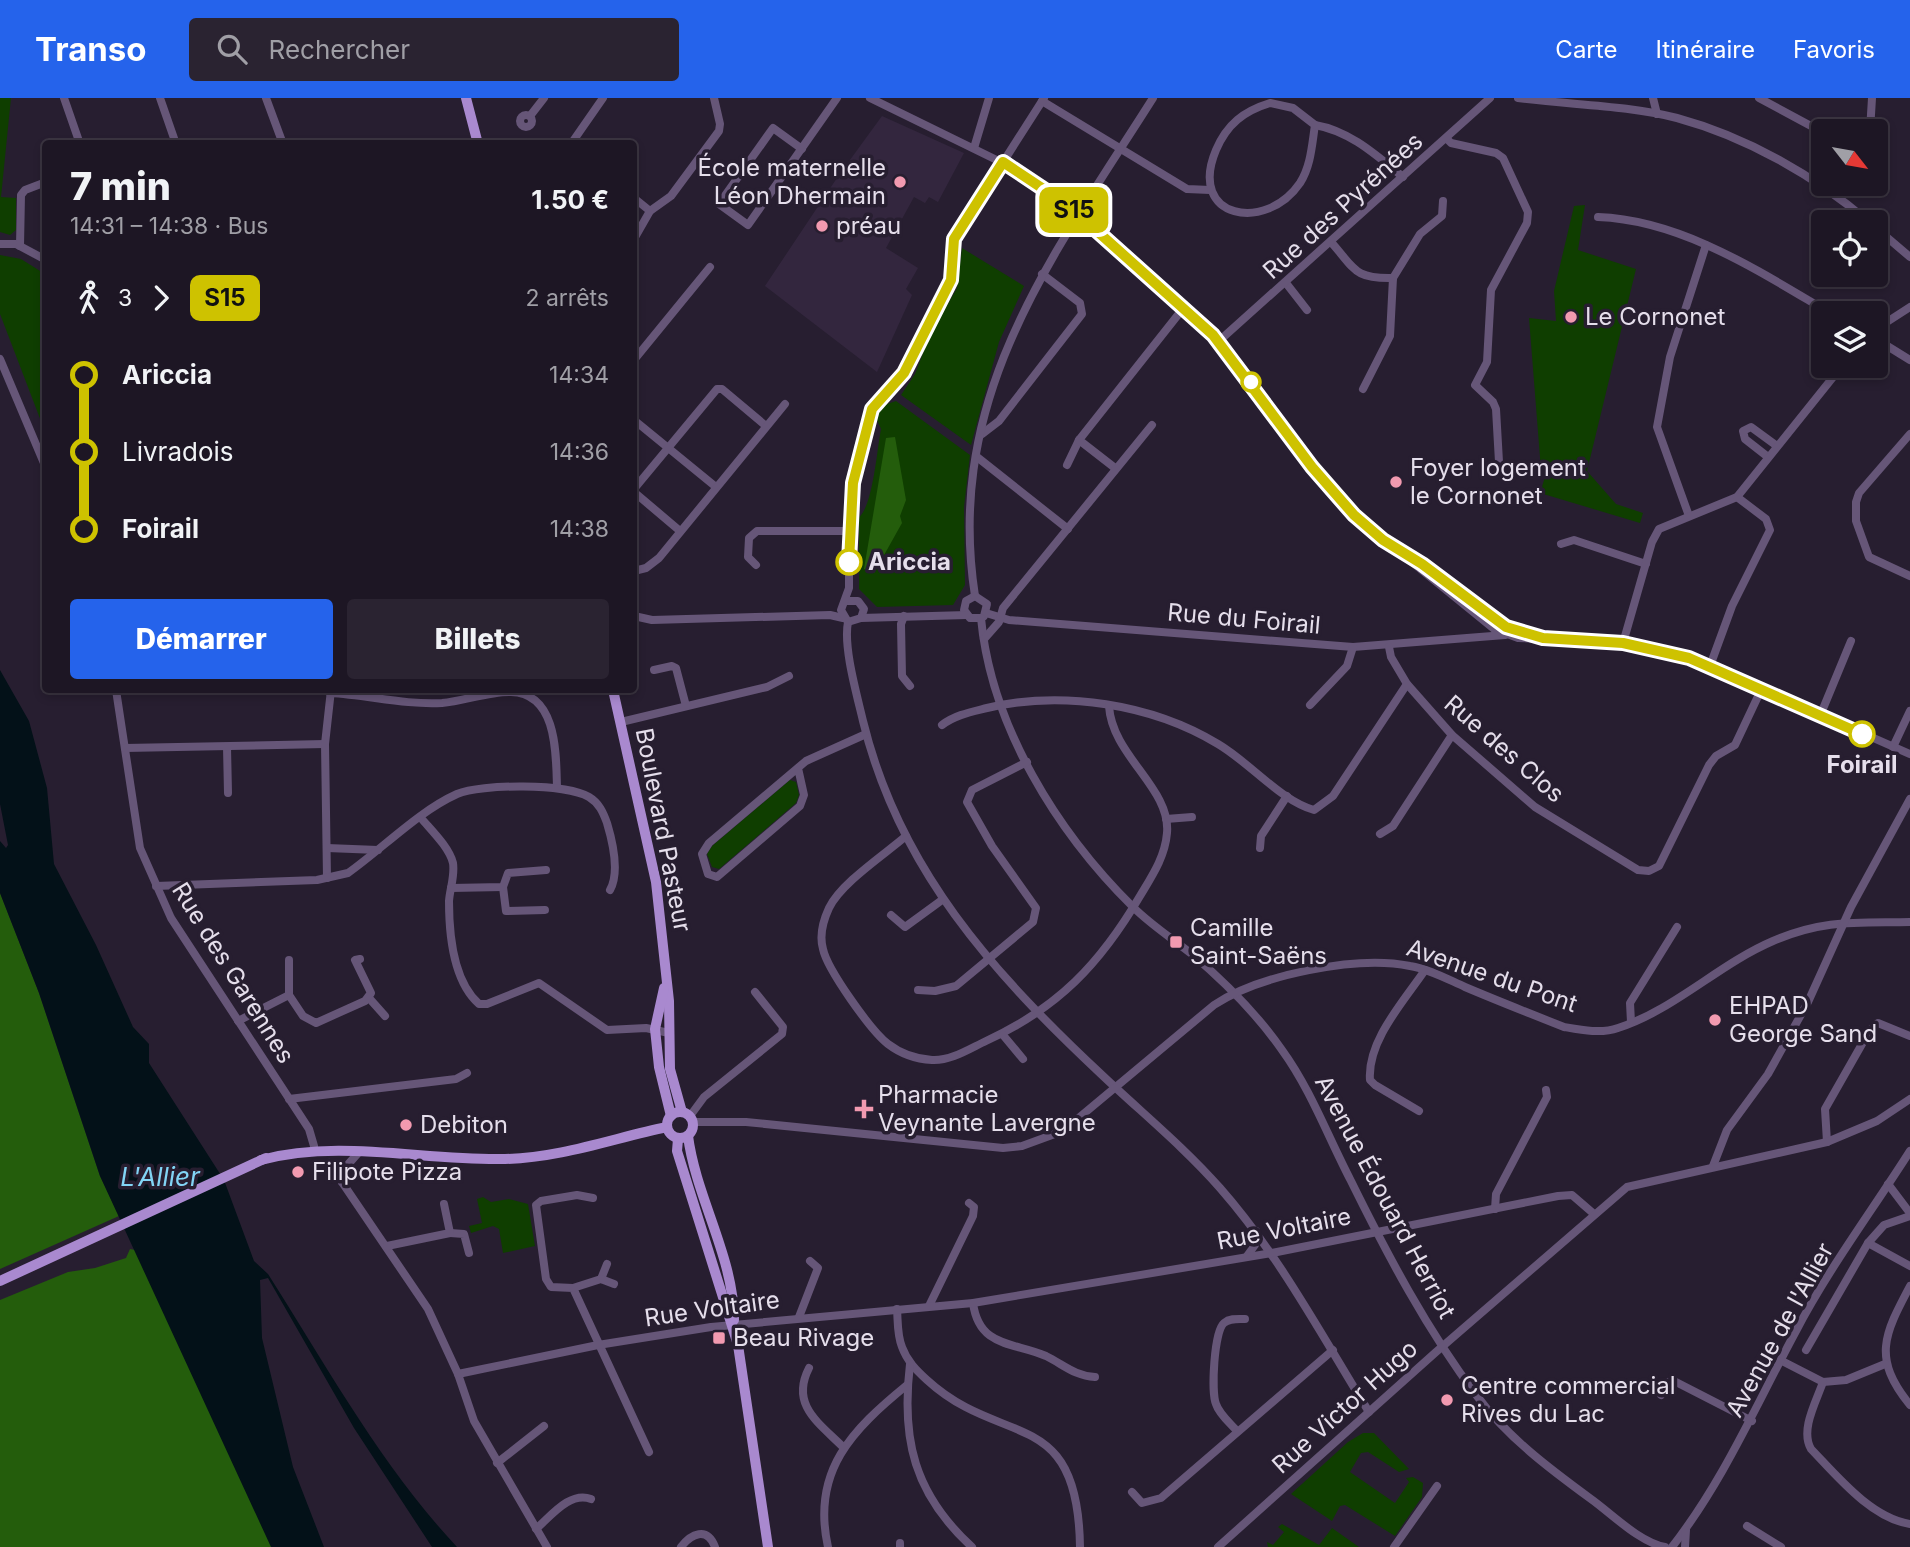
<!DOCTYPE html>
<html lang="fr">
<meta charset="utf-8">
<style>
body{margin:0;font-family:Inter,sans-serif;background:#2a2331;color:#f1f3f6;height:100vh;display:flex;flex-direction:column;font-size:26px;white-space:nowrap}
*{box-sizing:border-box;margin:0}
p{font-size:23px;color:#a09fa6}
.icon{flex:none;width:38px;height:38px;fill:none;stroke:currentColor;stroke-width:2;stroke-linecap:round;stroke-linejoin:round}
.map{position:relative;flex:1;overflow:hidden}
.sheet{position:absolute;left:42px;top:42px;width:595px;height:553px;display:flex;flex-direction:column;background:#1d1624;border-radius:7px;box-shadow:0 4px 10px #0003,0 0 0 2px #3b3541}
.sheet>*{flex:none}
.badge{padding:0 14px;border-radius:10px;font-size:24px;line-height:46px}
.needle{width:46px;rotate:121deg}
.tools{position:absolute;left:1811px;top:21px;display:grid;gap:14px}
.tools a{display:grid;place-items:center;width:77px;height:77px;border-radius:7px;background:#1d1624;box-shadow:0 4px 10px #0003,0 0 0 2px #3b3541;font-size:35px}
.map>.badge{position:absolute;translate:-50% -50%;box-shadow:0 0 0 4px #fff}
.legs{display:flex;align-items:center;gap:10px;height:77px;padding:0 28px;font-size:23px}
.legs p{margin-inline-start:auto}
.headline{display:flex;align-items:center;justify-content:space-between;height:119px;padding:0 28px}
h1{font-size:38px;font-weight:800;line-height:52px}
.primary-button{display:flex;gap:14px;margin-top:auto;padding:14px 28px}
.primary-button a{flex:1;height:80px;border-radius:7px;background:#2563eb;color:#fff;font-size:28px;font-weight:800;line-height:80px;text-align:center}
.primary-button a+a{background:#2a2331;color:#f1f3f6}
ul{padding:0 28px;list-style:none}
li{display:flex;align-items:center;gap:24px;height:77px;font-size:26px}
li i{display:grid;place-items:center;width:10px;height:100%;margin:0 9px;background:currentColor}
li i::after{content:'';width:18px;height:18px;margin:-9px;border:5px solid;border-radius:50%;background:#1d1624}
li p{margin-inline-start:auto}
li:first-child i{background:linear-gradient(#0000 50%,currentColor 0)}
li:last-child i{background:linear-gradient(currentColor 50%,#0000 0)}
header{display:flex;align-items:center;gap:42px;box-sizing:border-box;height:98px;padding:0 35px;background:#2563eb;color:#fff}
header strong{font-size:33px}
nav{display:flex;gap:38px;margin-inline-start:auto;font-size:24px}
.search{width:490px;height:63px;background:#2a2331;display:flex;align-items:center;gap:18px;box-sizing:border-box;padding:0 24px;border-radius:7px;color:#a09fa6;font-size:26px}
.map>svg:first-child{display:block}
</style>
<header>
<strong>Transo</strong>
<div class="search"><svg class="icon" aria-label="search" viewBox="0 0 24 24"><circle cx="10" cy="10" r="6"/><path d="M15 15l6 6"/></svg>Rechercher</div>
<nav><a>Carte</a><a>Itinéraire</a><a>Favoris</a></nav>
</header>
<div class="map">
<svg width="1910" height="1449" viewBox="0 0 1910 1449">
<rect width="100%" height="100%" fill="#271e30"/>
<polygon fill="#33263e" points="882,18 964,55 938,104 929,99 925,105 914,99 886,150 918,170 906,191 912,197 877,274 765,188 839,77"/>
<g fill="#0f3e00">
<polygon points="0,0 11,0 1,99 16,100 16,132 10,137 0,134"/>
<polygon points="1585,107 1578,152 1636,171 1587,373 1616,406 1643,415 1640,425 1540,395 1545,379 1541,372 1529,220 1556,223 1554,193 1574,108"/>
<polygon points="962,150 1024,188 999,244 971,347 901,297 915,276 930,237 957,190"/>
<polygon points="0,157 21,161 45,176 44,331 0,216"/>
<path d="M896,303L970,357L964,409L965,487L953,507L877,509L859,491V419C873,408 877,351 881,331L877,322L881,308Z"/>
<polygon points="790,682 796,684 799,697 796,705 719,771 712,769 707,756 712,748"/>
<polygon points="483,1099 491,1104 509,1101 528,1106 535,1148 503,1155 499,1131 493,1128 471,1135 469,1128 482,1125 477,1101"/>
<polygon points="1363,1335 1374,1335 1409,1371 1399,1374 1368,1354 1361,1355 1350,1374 1395,1405 1409,1384 1406,1380 1413,1379 1423,1385 1422,1399 1395,1438 1345,1407 1340,1408 1332,1423 1291,1396 1348,1344"/>
<polygon points="1282,1426 1319,1447 1332,1430 1359,1449 1268,1449 1267,1444 1273,1447 1284,1434 1278,1429"/>
</g>
<g fill="#245d0c">
<polygon points="895,339 906,402 900,418 902,425 874,475 864,471 886,340"/>
<polygon points="0,795 39,895 100,1078 119,1118 0,1171"/>
<polygon points="130,1151 140,1153 289,1449 0,1449 0,1202 68,1174 95,1170 126,1160"/>
</g>
<path fill="#031118" d="M0,572L29,623L47,690L54,766L96,847L133,929L149,946V965L224,1082L254,1163L268,1176C327,1269 382,1369 457,1449H432L354,1330L268,1180L260,1182L262,1240L293,1369L324,1449H271L100,1078L39,895L0,795V743L6,750L8,747L0,706Z"/>
<g fill="none" stroke-linecap="round" stroke-linejoin="round">
<g stroke="#665678" stroke-width="8">
<polyline points="64,0 80,46"/>
<polyline points="160,0 176,46"/>
<polyline points="266,0 283,46"/>
<polyline points="870,0 1013,70 1091,127 1185,208 1219,243 1312,369 1354,417 1494,531 1518,540 1615,544 1668,553 1710,568 1910,656"/>
<path d="M1518,0C1570,7 1626,7 1677,20C1747,39 1815,78 1869,124"/>
<polyline points="1653,0 1657,16"/>
<polyline points="1759,0 1824,35"/>
<polyline points="1042,3 1187,91 1210,92"/>
<path d="M1270,5L1293,10L1315,27C1312,46 1311,68 1300,85C1266,135 1187,121 1216,52C1227,26 1244,13 1270,5Z"/>
<circle cx="526" cy="23" r="6"/>
<polyline points="530,18 544,0"/>
<path d="M1315,27C1350,33 1376,57 1403,79"/>
<polyline points="1870,33 1872,0"/>
<polyline points="1447,41 1451,45 1496,55 1503,60 1528,114 1527,125 1491,192 1487,264 1475,287 1493,304 1496,311 1499,364"/>
<polyline points="571,46 603,0"/>
<polyline points="974,50 989,0"/>
<polyline points="802,51 773,30 719,106 748,127 837,0"/>
<polyline points="634,100 650,113"/>
<path d="M1598,119C1682,122 1760,174 1830,215"/>
<polyline points="1876,130 1910,159"/>
<polyline points="634,141 650,113 671,98 719,33 720,26 714,0"/>
<path d="M1331,144C1355,171 1354,181 1393,180"/>
<polyline points="0,146 16,146 46,162"/>
<polyline points="20,148 21,97 25,92 46,84"/>
<polyline points="1286,185 1307,212"/>
<polyline points="1876,231 1910,209"/>
<polyline points="1876,241 1910,262"/>
<polyline points="1219,243 1490,0"/>
<polyline points="0,261 46,370"/>
<polyline points="634,262 710,169"/>
<polyline points="1363,291 1390,238 1393,180 1420,136 1442,118 1443,103"/>
<polyline points="634,322 716,389"/>
<polyline points="982,336 999,323 1082,216 1080,205 1042,176"/>
<polyline points="1910,336 1859,395 1856,404 1856,423 1869,459 1910,478"/>
<polyline points="977,359 1068,431"/>
<polyline points="1768,359 1745,341 1743,333 1751,329 1777,348"/>
<polyline points="1067,367 1079,342"/>
<polyline points="1115,370 1079,342 1185,208"/>
<polyline points="634,391 717,291 722,291 766,328"/>
<polyline points="634,394 680,433"/>
<polyline points="1689,418 1657,329 1670,259 1706,147"/>
<polyline points="1561,446 1574,442 1646,466"/>
<polyline points="1407,456 1506,529"/>
<polyline points="756,467 748,459 749,440 757,433 849,433"/>
<polyline points="634,473 646,470 659,460 785,306"/>
<path d="M975,498C944,297 1053,158 1153,0"/>
<polyline points="975,498 966,503 964,512 970,520 981,520"/>
<polyline points="975,498 987,506 984,518"/>
<polyline points="847,503 858,503 864,511 861,520 848,524"/>
<polyline points="986,515 1009,522 1353,549 1505,537"/>
<polyline points="634,518 652,522 830,517 843,520"/>
<polyline points="904,518 901,526 902,578 910,588"/>
<polyline points="861,520 967,517"/>
<path d="M981,520C991,628 1057,734 1133,809C1151,827 1173,841 1193,857C1227,886 1257,916 1282,952C1311,992 1328,1039 1351,1083C1387,1156 1427,1232 1477,1298C1507,1339 1550,1371 1591,1401C1612,1416 1639,1444 1665,1449"/>
<path d="M848,524C843,549 857,597 863,623C899,771 993,875 1102,977C1141,1014 1184,1049 1220,1090C1279,1157 1322,1238 1369,1314"/>
<polyline points="848,524 841,512 849,490 849,419 853,385 872,311 904,275 951,182 954,141 1044,0"/>
<polyline points="1501,530 1536,538"/>
<polyline points="984,541 999,524 1003,510 1152,327"/>
<polyline points="1623,545 1652,444 1659,431 1737,399 1842,268"/>
<polyline points="1389,549 1391,559 1407,586 1452,637 1535,709 1638,772 1649,773 1659,768 1709,667 1716,658 1735,647 1761,592"/>
<polyline points="1710,568 1732,508 1770,432 1766,421 1737,399"/>
<polyline points="654,572 672,568 676,570 686,608"/>
<polyline points="116,592 140,750 171,820 309,1031 314,1048"/>
<path d="M330,595C368,597 404,607 442,605C464,603 491,593 511,594C558,595 556,658 557,690"/>
<polyline points="1310,607 1347,568 1353,549"/>
<polyline points="1820,618 1851,543"/>
<polyline points="621,624 767,589 789,578"/>
<path d="M942,627C955,617 971,614 987,610C1062,592 1152,606 1218,646C1249,664 1281,703 1314,712L1333,698L1407,586"/>
<polyline points="227,649 228,695"/>
<polyline points="1893,649 1910,613"/>
<polyline points="125,650 325,646"/>
<polyline points="798,670 804,697 800,708 717,779 708,776 702,756 709,745 806,663 866,636"/>
<path d="M421,720C431,732 449,749 453,765C455,778 450,790 449,803C449,835 453,883 479,906H487L539,885L607,932L646,930L669,935"/>
<polyline points="1166,721 1192,719"/>
<polyline points="1380,736 1393,728 1452,637"/>
<path d="M906,738C884,757 841,785 829,810C823,823 819,837 823,851C827,871 871,933 888,946C901,956 915,961 932,962C951,963 969,951 986,943C1058,910 1100,866 1140,798C1152,778 1165,759 1167,735C1171,690 1112,658 1109,608"/>
<polyline points="327,750 378,752"/>
<polyline points="1260,750 1261,738 1287,698"/>
<polyline points="327,780 325,646 331,592"/>
<path d="M156,788L317,782L348,775C382,751 419,713 457,696C481,686 566,685 589,699C599,705 603,714 607,725C613,745 620,774 610,792"/>
<polyline points="503,789 506,813 545,812"/>
<polyline points="451,790 503,789 508,775 546,772"/>
<polyline points="891,817 905,829 942,802"/>
<polyline points="289,862 289,897"/>
<polyline points="918,892 935,893 956,888 1033,824 1036,810 992,748 967,704 972,692 1027,664"/>
<polyline points="369,900 385,918"/>
<polyline points="238,923 289,897 303,918 316,925 365,903 371,895 355,862 360,861"/>
<polyline points="1631,924 1630,905 1677,829"/>
<polyline points="1003,937 1023,961"/>
<polyline points="289,1001 456,981 467,975"/>
<path d="M1419,1013L1375,987L1370,982C1367,943 1404,903 1425,872"/>
<polyline points="690,1018 704,999 782,936 783,929 755,894"/>
<path d="M693,1024H746L1003,1050L1022,1048L1063,1033L1214,907C1259,877 1357,857 1410,868C1429,871 1447,881 1465,889C1498,903 1531,916 1564,929C1581,932 1601,936 1618,930C1674,912 1719,866 1773,843C1824,821 1857,825 1910,824"/>
<polyline points="1827,1044 1825,1011 1870,932 1878,925 1910,938"/>
<polyline points="329,1065 428,1211 458,1276 474,1323 547,1449"/>
<polyline points="1713,1068 1727,1032 1768,976 1808,904 1851,809 1910,701"/>
<polyline points="342,1084 344,1071 359,1054"/>
<polyline points="1888,1086 1910,1115"/>
<polyline points="593,1100 577,1097 541,1103 536,1107 546,1181 551,1189 573,1190 649,1354"/>
<polyline points="1495,1111 1496,1096 1547,999 1546,992"/>
<polyline points="450,1135 464,1136 469,1155"/>
<polyline points="1868,1145 1910,1168"/>
<polyline points="387,1148 450,1135 444,1106"/>
<polyline points="1247,1158 1255,1147 1256,1133"/>
<polyline points="601,1181 607,1166"/>
<path d="M1910,1188C1884,1237 1872,1260 1910,1307"/>
<polyline points="573,1190 601,1181 614,1186"/>
<path d="M973,1205C979,1250 1014,1244 1046,1258C1064,1267 1075,1278 1095,1279"/>
<polyline points="929,1208 973,1118 974,1109 969,1105"/>
<path d="M897,1211C898,1224 897,1237 902,1249C907,1263 916,1272 927,1282C1002,1351 1078,1306 1080,1449"/>
<polyline points="799,1219 818,1170 810,1163"/>
<polyline points="1806,1252 1868,1145 1884,1127 1910,1118"/>
<polyline points="1782,1263 1823,1284 1846,1282 1885,1266"/>
<path d="M910,1266C901,1341 914,1396 972,1449"/>
<path d="M809,1270C790,1307 819,1325 843,1349"/>
<polyline points="458,1276 598,1247 711,1229 973,1205 1272,1155 1558,1098 1572,1097 1594,1116"/>
<path d="M1823,1284C1816,1304 1800,1332 1811,1351C1837,1378 1871,1420 1910,1426"/>
<polyline points="1661,1297 1668,1284 1674,1283 1752,1323"/>
<path d="M1237,1333C1230,1325 1219,1316 1216,1306C1211,1294 1214,1233 1224,1225C1230,1220 1238,1221 1245,1221"/>
<polyline points="497,1365 544,1328"/>
<polyline points="1132,1394 1142,1405 1161,1400 1333,1252"/>
<polyline points="1747,1428 1781,1449"/>
<path d="M536,1431C551,1418 570,1393 591,1401"/>
<path d="M681,1449C691,1436 707,1428 715,1449"/>
<path d="M828,1449C811,1373 852,1332 907,1287"/>
<polyline points="900,1449 900,1445"/>
<polyline points="1218,1449 1436,1254 1627,1089 1827,1044 1877,1023 1910,1001"/>
<polyline points="1394,1449 1437,1388"/>
<path d="M1672,1449C1724,1382 1756,1307 1796,1233C1829,1170 1872,1113 1910,1053"/>
<polyline points="1685,1449 1686,1432"/>
</g>
<g stroke="#a989cf" stroke-width="10">
<polyline points="466,0 478,46"/>
<polyline points="613,592 656,784 669,903 670,971 682,1014"/>
<polyline points="664,890 655,931 659,969 671,1018"/>
<circle cx="680" cy="1027" r="13"/>
<path d="M688,1038C696,1100 734,1159 734,1222"/>
<polyline points="678,1041 677,1053 738,1247 768,1449"/>
<path d="M261,1062C340,1041 424,1063 505,1061C560,1060 614,1040 667,1029"/>
<polyline points="0,1183 266,1060"/>
</g>
</g>
<g fill="none" stroke-linecap="round" stroke-linejoin="round">
<defs>
<polyline id="line-1" points="849,464 853,385 872,311 904,275 951,182 954,141 1003,64 1069,108 1213,237 1312,369 1354,417 1383,442 1422,466 1506,529 1543,540 1623,545 1689,560 1862,636"/>
</defs>
<use href="#line-1" stroke="#fff" stroke-width="16"/>
<use href="#line-1" stroke="#cec200" stroke-width="10"/>
</g>
<g fill="#f29ab0" stroke="#271e30" stroke-width="2.5">
<circle cx="900" cy="84" r="7"/>
<circle cx="822" cy="128" r="7"/>
<circle cx="1571" cy="219" r="7"/>
<circle cx="1396" cy="384" r="7"/>
<rect x="1169" y="837" width="14" height="14" rx="3.5"/>
<circle cx="1715" cy="922" r="7"/>
<path d="M860.5 1000.5h7v7h7v7h-7v7h-7v-7h-7v-7h7z"/>
<circle cx="406" cy="1027" r="7"/>
<circle cx="298" cy="1074" r="7"/>
<rect x="712" y="1233" width="14" height="14" rx="3.5"/>
<circle cx="1447" cy="1302" r="7"/>
</g>
<g fill="#fff" stroke="#cec200" stroke-width="3.5">
<circle cx="1251" cy="284" r="9"/>
<circle cx="849" cy="464" r="12"/>
<circle cx="1862" cy="636" r="12"/>
</g>
<g text-anchor="middle" stroke-width="7" stroke-linejoin="round" paint-order="stroke">
<g font-size="24" fill="#e5deeb" stroke="#271e30" text-anchor="start">
<text x="886" y="78" text-anchor="end">École maternelle<tspan x="886" dy="28">Léon Dhermain</tspan></text>
<text x="836" y="136">préau</text>
<text x="1585" y="227">Le Cornonet</text>
<text x="1410" y="378">Foyer logement<tspan x="1410" dy="28">le Cornonet</tspan></text>
<text x="1190" y="838">Camille<tspan x="1190" dy="28">Saint-Saëns</tspan></text>
<text x="1729" y="916">EHPAD<tspan x="1729" dy="28">George Sand</tspan></text>
<text x="878" y="1005">Pharmacie<tspan x="878" dy="28">Veynante Lavergne</tspan></text>
<text x="420" y="1035">Debiton</text>
<text x="312" y="1082">Filipote Pizza</text>
<text x="733" y="1248">Beau Rivage</text>
<text x="1461" y="1296">Centre commercial<tspan x="1461" dy="28">Rives du Lac</tspan></text>
</g>
<g font-size="24" fill="#e5deeb" stroke="#271e30">
<text transform="translate(1343 108) rotate(-42)" y="8">Rue des Pyrénées</text>
<text transform="translate(1244 521) rotate(5)" y="8">Rue du Foirail</text>
<text transform="translate(1504 651) rotate(41)" y="8">Rue des Clos</text>
<text transform="translate(663 732) rotate(79)" y="8">Boulevard Pasteur</text>
<text transform="translate(233 875) rotate(58)" y="8">Rue des Garennes</text>
<text transform="translate(1492 878) rotate(19)" y="8">Avenue du Pont</text>
<text transform="translate(1385 1099) rotate(62)" y="8">Avenue Édouard Herriot</text>
<text transform="translate(1284 1131) rotate(-11)" y="8">Rue Voltaire</text>
<text transform="translate(712 1211) rotate(-8)" y="8">Rue Voltaire</text>
<text transform="translate(1780 1232) rotate(-61)" y="8">Avenue de l'Allier</text>
<text transform="translate(1345 1309) rotate(-42)" y="8">Rue Victor Hugo</text>
</g>
<g font-size="24" font-weight="bold" fill="#e5deeb" stroke="#271e30" text-anchor="start">
<text x="868" y="472">Ariccia</text>
<text x="1862" y="675" text-anchor="middle">Foirail</text>
</g>
<g font-size="26" font-style="italic" fill="#82d4f5" stroke="#271e30">
<text x="160" y="1088">L'Allier</text>
</g>
</g>
</svg>
<div class="tools">
<a><svg class="needle" viewBox="-14 -14 28 28"><path d="M0-13l5 13h-10z" fill="#e53935"/><path d="M0 13l5-13h-10z" fill="#a09fa6"/></svg></a>
<a><svg class="icon" aria-label="locate" viewBox="0 0 24 24"><circle cx="12" cy="12" r="6"/><path d="M12 2v4M12 18v4M2 12h4M18 12h4"/></svg></a>
<a><svg class="icon" aria-label="layers" viewBox="0 0 24 24"><path d="M12 4l9 5-9 5-9-5zM3 14l9 5 9-5"/></svg></a>
</div>
<b class="badge" style="left:1074px;top:112px;background:#cec200;color:#111">S15</b>
<section class="sheet">
<div class="headline"><div><h1>7 min</h1><p>14:31 – 14:38 · Bus</p></div><b>1.50 €</b></div>
<div class="legs"><svg class="icon" aria-label="walk" viewBox="0 0 24 24"><circle cx="13" cy="4" r="2"/><path d="M13 8l-2 6 4 7M11 14l-3 7M7 12l3-4h3l4 4"/></svg>3<svg class="icon" aria-label="forward" viewBox="0 0 24 24"><path d="M9 5l7 7-7 7"/></svg><b class="badge" style="background:#cec200;color:#111">S15</b><p>2 arrêts</p></div>
<ul>
<li><i style="color:#cec200"></i><b>Ariccia</b><p>14:34</p></li>
<li><i style="color:#cec200"></i><span>Livradois</span><p>14:36</p></li>
<li><i style="color:#cec200"></i><b>Foirail</b><p>14:38</p></li>
</ul>
<div class="primary-button"><a>Démarrer</a><a>Billets</a></div>
</section>
</div>
